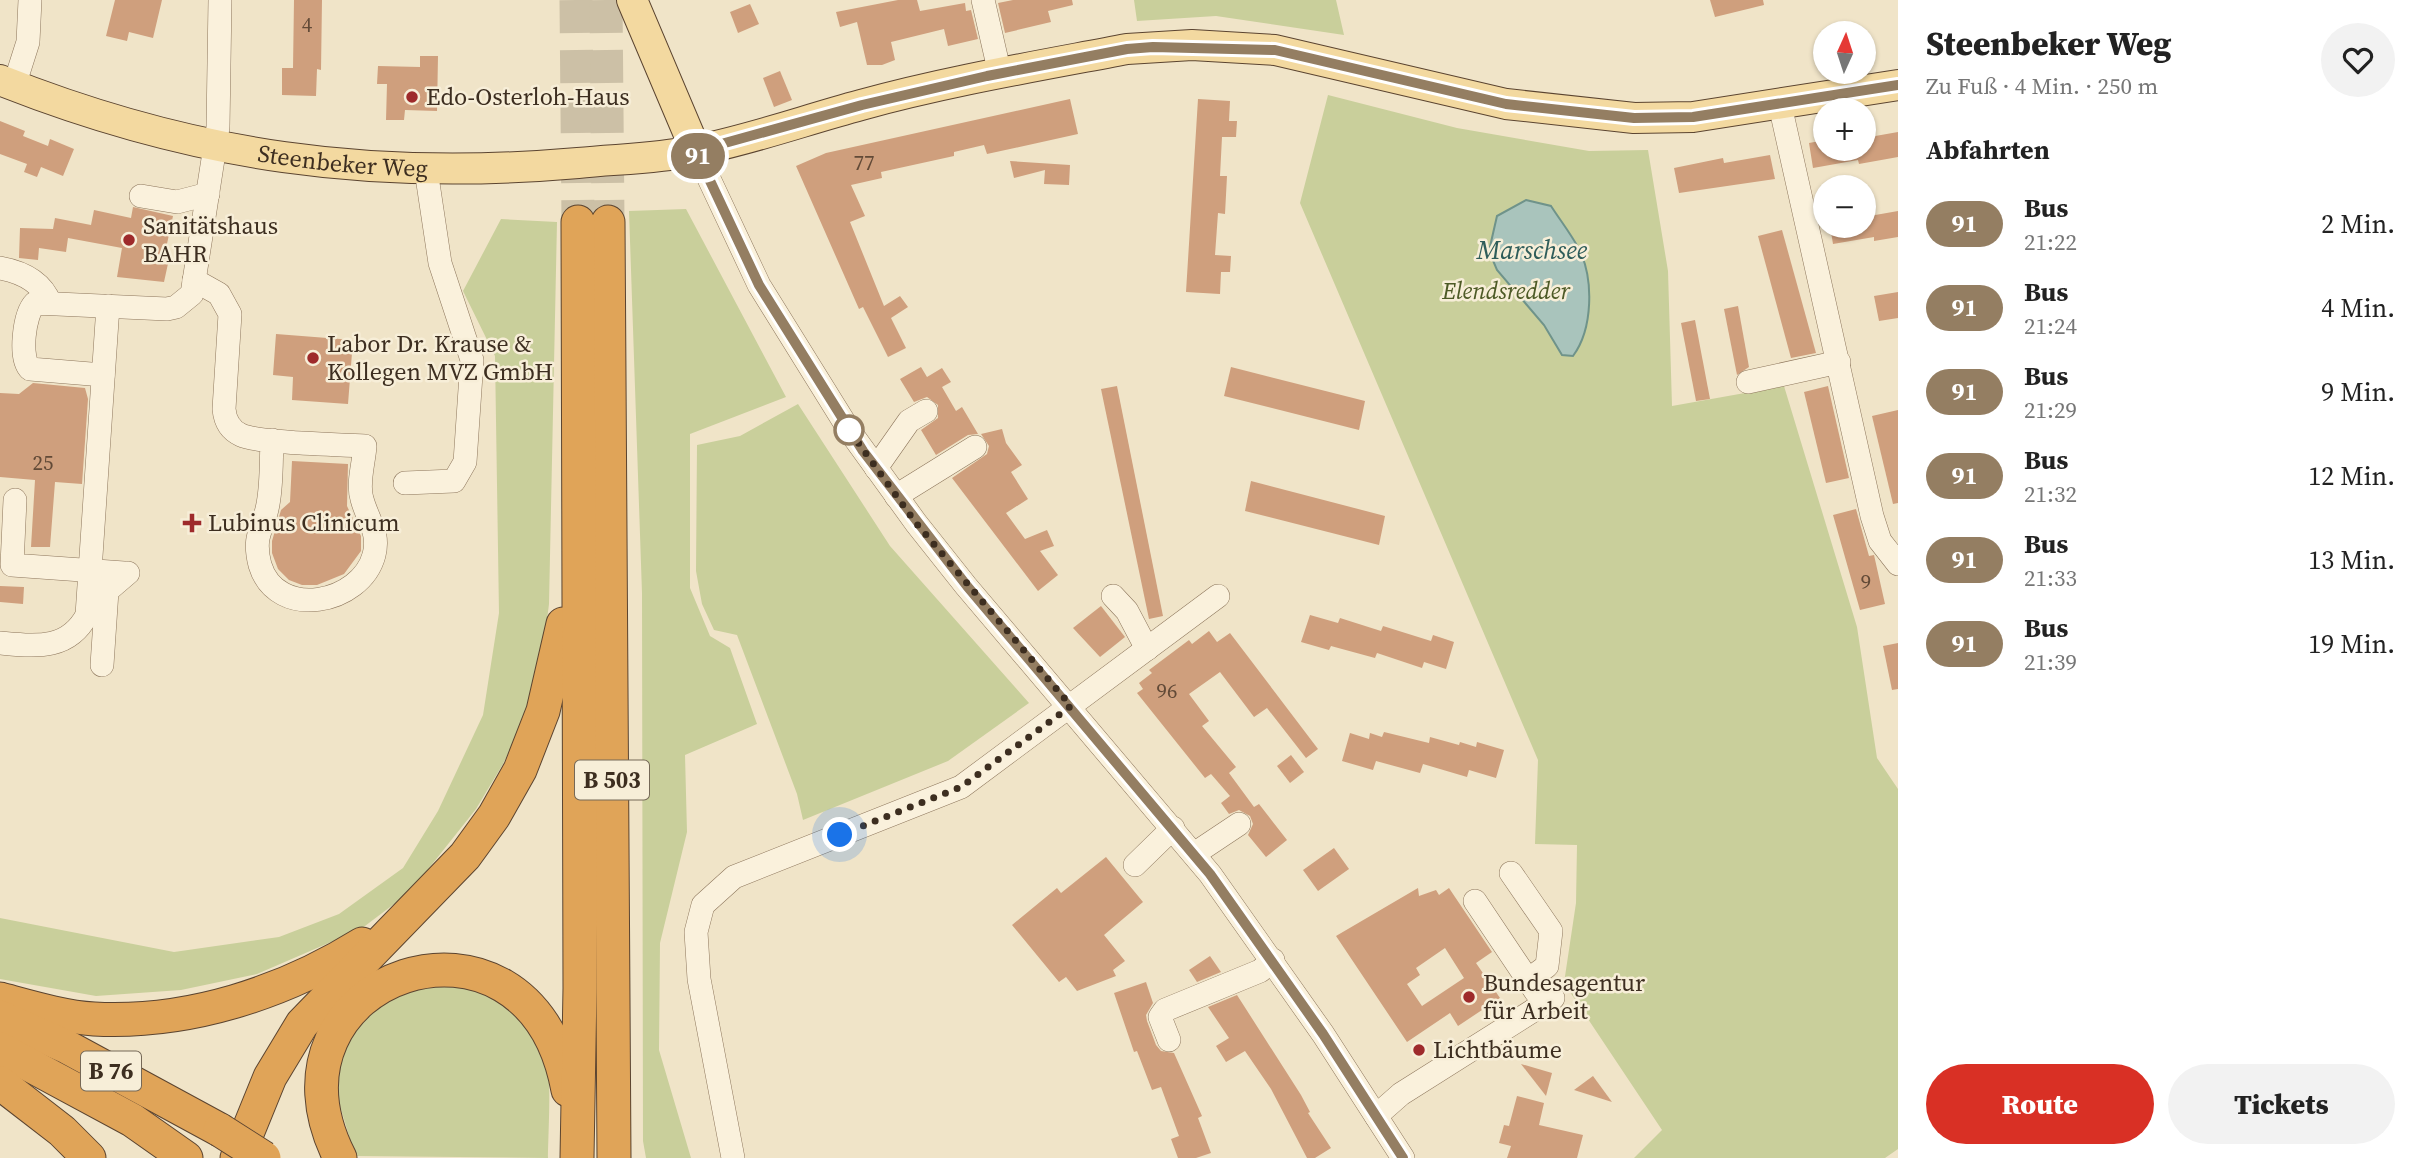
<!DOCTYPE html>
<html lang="de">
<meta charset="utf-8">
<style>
body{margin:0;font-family:"Source Serif 4",serif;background:#f2f2f2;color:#222;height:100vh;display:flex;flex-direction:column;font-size:26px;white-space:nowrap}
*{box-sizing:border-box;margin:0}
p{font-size:23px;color:#767676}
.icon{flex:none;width:38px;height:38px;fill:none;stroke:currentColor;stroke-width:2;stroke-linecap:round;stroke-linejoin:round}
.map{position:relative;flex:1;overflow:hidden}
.sheet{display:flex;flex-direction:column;background:#fff;width:525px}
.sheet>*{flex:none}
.badge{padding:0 14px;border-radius:23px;font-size:24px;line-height:46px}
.needle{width:46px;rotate:3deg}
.controls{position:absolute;left:1813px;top:21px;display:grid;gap:14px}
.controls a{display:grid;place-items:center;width:63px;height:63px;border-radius:50%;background:#fff;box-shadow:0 2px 5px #0004;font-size:35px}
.you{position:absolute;width:35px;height:35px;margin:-18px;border:5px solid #fff;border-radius:50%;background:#1a73e8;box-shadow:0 0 0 10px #1a73e833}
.map>.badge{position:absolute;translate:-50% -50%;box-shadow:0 0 0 4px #fff}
h2{padding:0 28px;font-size:26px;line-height:63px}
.round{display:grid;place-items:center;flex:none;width:74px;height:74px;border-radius:37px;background:#f2f2f2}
.head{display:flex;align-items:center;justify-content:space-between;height:119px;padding:0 28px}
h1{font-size:33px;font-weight:800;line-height:52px}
.button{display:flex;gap:14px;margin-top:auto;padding:14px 28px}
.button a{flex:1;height:80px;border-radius:42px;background:#d93025;color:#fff;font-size:28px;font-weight:800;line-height:80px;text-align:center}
.button a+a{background:#f2f2f2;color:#222}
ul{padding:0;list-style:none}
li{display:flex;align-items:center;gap:21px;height:84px;padding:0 28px}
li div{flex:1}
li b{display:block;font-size:26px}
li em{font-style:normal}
li .badge{min-width:77px;font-weight:700;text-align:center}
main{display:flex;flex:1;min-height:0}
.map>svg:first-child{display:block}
</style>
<main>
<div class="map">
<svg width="1898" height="1158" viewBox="0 0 1898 1158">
<rect width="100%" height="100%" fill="#f0e4c8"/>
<g fill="#c9cf9b">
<polygon points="1134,0 1336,0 1344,35 1216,16 1137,21"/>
<polygon points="1328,95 1457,128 1589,151 1648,150 1668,271 1672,406 1784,386 1857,627 1877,758 1898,789 1898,1149 1885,1158 1634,1158 1662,1130 1564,983 1576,903 1577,845 1535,844 1538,760 1300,203"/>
<polygon points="686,209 786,397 690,434 690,588 710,636 730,648 757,724 685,755 687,832 660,943 659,1050 691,1158 646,1158 643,1141 642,593 629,211"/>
<polygon points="501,219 557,222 549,604 541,667 529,711 503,764 476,809 410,892 361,929 257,974 181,990 96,996 0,979 0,918 174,952 279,937 339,914 403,868 438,811 483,715 499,613 495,356 463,291"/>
<polygon points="798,404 890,546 1029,703 948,761 803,820 797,794 737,635 714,630 702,604 696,571 697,445 740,436"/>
<path d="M441,982C490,992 525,1007 546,1056C552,1071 548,1138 548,1158L355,1156L337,1096L340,1056L358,1026L385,1001Z"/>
</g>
<path fill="#a9c4bc" stroke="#6f938a" stroke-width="2" d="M1526,200L1551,206C1560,220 1571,234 1579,249C1594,279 1593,329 1573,356L1562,355L1544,325L1497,270L1489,251L1497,216Z"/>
<g fill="#cf9f7d" fill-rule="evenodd">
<polygon points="115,0 162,0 153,38 129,32 127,41 106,36"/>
<polygon points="294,0 322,0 321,70 317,69 316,96 282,95 282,68 293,68"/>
<polygon points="898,0 917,0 920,11 965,3 966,11 971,10 978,39 948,46 944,29 891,42 895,60 882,65 867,65 857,22 840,27 836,12"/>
<polygon points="1013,0 1072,0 1073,5 1048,11 1051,22 1005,33 998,3"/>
<polygon points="1710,0 1763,0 1764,5 1715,17"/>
<polygon points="750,4 759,24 738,33 730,12"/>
<polygon points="420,56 438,56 437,111 405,110 404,120 386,120 387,84 377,84 378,66 420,67"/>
<polygon points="780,71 792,100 774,107 763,78"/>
<polygon points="1070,99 1078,134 987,154 984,145 954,152 954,156 881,172 882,178 851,185 865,216 850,222 884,306 900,296 908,307 891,318 906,348 888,357 863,307 859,309 796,166 826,153"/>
<polygon points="1198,99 1230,101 1229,121 1237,121 1236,137 1222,137 1220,176 1227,176 1225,214 1218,213 1215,255 1231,256 1230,272 1221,272 1220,294 1186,292"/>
<polygon points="0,121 25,131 23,136 48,146 50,139 74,149 63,176 41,167 37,177 24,172 27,164 0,154"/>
<polygon points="1898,132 1898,157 1859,164 1858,160 1813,168 1809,143 1825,140 1825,149 1864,149 1864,138"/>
<polygon points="1770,155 1775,179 1679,193 1674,168 1723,158 1724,163"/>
<polygon points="1010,161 1070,165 1069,185 1044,184 1045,170 1014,178"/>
<polygon points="133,207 173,216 165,253 169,259 164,282 117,277 122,248 68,238 66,252 39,248 38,260 19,258 20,228 53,229 55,218 91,225 94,210 131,218"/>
<polygon points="1898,211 1898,237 1874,241 1874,237 1833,244 1830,226 1864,226 1864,217"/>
<polygon points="1782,230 1816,353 1791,358 1758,236"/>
<polygon points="1898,292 1898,318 1879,321 1874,296"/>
<polygon points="1738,306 1749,367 1737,375 1724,309"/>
<polygon points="1695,320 1710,399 1696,401 1681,323"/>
<polygon points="276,334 353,340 348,404 292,400 293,377 273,375"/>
<polygon points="921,367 927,377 942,368 951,382 942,387 956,411 962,407 978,434 968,435 936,455 921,430 938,418 938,405 927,397 914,402 900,379"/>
<polygon points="1231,367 1365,401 1359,430 1224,396"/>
<polygon points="33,383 85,388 88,399 82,484 55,482 50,547 31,547 35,480 0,477 0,393 19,394"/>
<polygon points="1117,386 1163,616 1149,619 1101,389"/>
<polygon points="1828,386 1849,478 1826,483 1804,392"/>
<polygon points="1898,410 1898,503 1893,504 1872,416"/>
<polygon points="1002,429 1006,443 1022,465 1011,472 1028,499 1006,513 1025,539 1047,530 1054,546 1040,551 1058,575 1038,591 952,478 987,454 989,446 981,434"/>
<polygon points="292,461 348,464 347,506 361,536 361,551 344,574 317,585 302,585 289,580 278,569 272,553 272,541 281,510 290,502"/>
<polygon points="1251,481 1385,516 1379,545 1245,511"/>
<polygon points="1856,509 1869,556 1874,555 1885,604 1860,610 1833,515"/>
<polygon points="0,586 24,587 23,604 0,602"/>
<polygon points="1101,606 1125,637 1100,657 1073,628"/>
<polygon points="1310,615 1338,623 1340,618 1381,631 1383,626 1431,641 1433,635 1454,642 1446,669 1424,662 1422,668 1377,653 1375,658 1331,646 1329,650 1301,642"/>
<polygon points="1209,631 1217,642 1230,633 1318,749 1306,758 1267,708 1254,717 1220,672 1189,694 1209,721 1202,726 1236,767 1229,773 1254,807 1259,804 1287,840 1266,857 1248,835 1253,824 1250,816 1239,810 1229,814 1221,803 1230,796 1211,774 1205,778 1137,693 1143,689 1139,683 1152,673 1149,670 1189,640 1192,644"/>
<polygon points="1898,643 1898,689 1892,690 1883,646"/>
<polygon points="1384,732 1429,743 1430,737 1459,745 1460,742 1476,747 1477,742 1504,750 1496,778 1469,770 1467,777 1423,764 1420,773 1376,761 1373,770 1342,761 1350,733 1369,739 1370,733 1382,737"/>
<polygon points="1291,755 1304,772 1290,783 1277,766"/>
<polygon points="1334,848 1349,869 1318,891 1303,870"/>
<polygon points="1106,857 1143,902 1104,935 1125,961 1113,970 1116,976 1077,991 1066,977 1059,982 1012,925 1057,888 1061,893"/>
<path d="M1418,888L1419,896L1436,890L1439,895L1449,888L1455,897L1492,952L1476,963L1500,998L1458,1026L1450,1013L1407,1042L1336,936ZM1445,948L1464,978L1422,1006L1407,984L1420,975L1416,968Z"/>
<polygon points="1210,956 1221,972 1197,982 1189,970"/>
<polygon points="1146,982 1153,1003 1146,1015 1147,1021 1156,1045 1161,1051 1174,1053 1202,1116 1198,1118 1211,1153 1196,1158 1178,1158 1171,1139 1179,1136 1161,1087 1152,1090 1137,1051 1134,1052 1114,993"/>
<polygon points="1237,995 1301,1095 1310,1112 1308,1113 1331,1148 1315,1158 1307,1158 1271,1089 1245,1051 1226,1062 1216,1046 1229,1038 1208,1007"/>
<polygon points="1521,1064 1552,1073 1546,1096"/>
<polygon points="1593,1076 1612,1102 1574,1090"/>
<polygon points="1517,1096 1544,1103 1539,1125 1583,1135 1577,1158 1507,1158 1511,1146 1499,1143 1504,1125 1509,1126"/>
</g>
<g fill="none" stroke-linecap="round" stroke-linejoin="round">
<g stroke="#ccc0a6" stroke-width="33" stroke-dasharray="33 17" stroke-linecap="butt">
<polyline points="576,0 578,222"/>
<polyline points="606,0 608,222"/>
</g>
<defs>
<g id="minor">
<polyline points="983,0 1000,74"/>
<polyline points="14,86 28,42 30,0"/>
<polyline points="1780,105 1872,516 1880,541 1898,564"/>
<polyline points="696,151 759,285 851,433 916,523 966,586 1210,874 1323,1034 1403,1158"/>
<polyline points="141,196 177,202 208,194"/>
<path d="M0,268C22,272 42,282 50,303"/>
<path d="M194,280L219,294L230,314L224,409C225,420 230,430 241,435C261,444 338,444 365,446C364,462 357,484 362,499C367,519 380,532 374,555C361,604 277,621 260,565C252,534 264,529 268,504C272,483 271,461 272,440"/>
<path d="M103,375L30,369C19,358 24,314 35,303L167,309L176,307L192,294L218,127L220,0"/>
<polyline points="1748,382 1839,362"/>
<polyline points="876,468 909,421 926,411"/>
<polyline points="405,483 454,481 465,462 472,360 440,263 426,170"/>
<polyline points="896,496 975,447"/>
<polyline points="15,500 12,565 124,573"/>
<polyline points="1113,596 1127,611 1147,649"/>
<path d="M0,643C35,646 68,651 87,615L108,306"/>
<polyline points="102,665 107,591 128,573"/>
<polyline points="1194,854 1239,824"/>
<polyline points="1135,865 1173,828"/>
<polyline points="1511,873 1551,931 1547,966 1528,980"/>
<polyline points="1475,901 1536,992"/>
<polyline points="1169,1040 1160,1017 1165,1010 1260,971 1273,960"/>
<polyline points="1376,1116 1401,1094 1553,998"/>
<polyline points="733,1158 699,979 696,932 703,905 734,877 961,787 1218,596"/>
</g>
<g id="major">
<polyline points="632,0 696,151"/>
<path id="s1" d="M0,80C194,157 371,181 578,163C616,159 656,159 693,151C750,140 805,120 861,105C948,81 1038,66 1127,49L1192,45L1275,50L1506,104L1634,118L1693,117L1898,85"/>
</g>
<g id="highway">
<polyline points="608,222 614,1158"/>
<path d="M0,999C30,1007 63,1017 94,1019C188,1024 283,993 362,944"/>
<polyline points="0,1017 67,1047 220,1130"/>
<polyline points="0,1049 132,1120 186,1158"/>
<polyline points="0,1083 62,1131 89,1158"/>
<polyline points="237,1158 270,1077 302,1024 465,856 494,816 520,770 543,711 563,624"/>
<path d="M340,1158C248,976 529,878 568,1090"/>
<polyline points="577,1158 580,988 578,222"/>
</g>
</defs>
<use href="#minor" stroke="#8d765c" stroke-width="24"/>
<use href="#major" stroke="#5b4430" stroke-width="32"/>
<use href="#highway" stroke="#5b4430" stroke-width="35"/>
<use href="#minor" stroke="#faf1dc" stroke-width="23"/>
<use href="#major" stroke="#f3d9a0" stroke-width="30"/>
<use href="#highway" stroke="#e0a458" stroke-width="33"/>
<defs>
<polyline id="highway-bridge" points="220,1130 264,1158"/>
</defs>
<use href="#highway-bridge" stroke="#5b4430" stroke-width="35" stroke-linecap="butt"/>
<use href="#highway-bridge" stroke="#e0a458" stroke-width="33"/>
</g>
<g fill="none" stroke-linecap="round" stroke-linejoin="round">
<defs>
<polyline id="line" points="1403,1158 1323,1034 1210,874 967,586 863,451 759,285 696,151 862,105 987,76 1127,49 1153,47 1275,50 1506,104 1634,118 1693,117 1898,85"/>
</defs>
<use href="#line" stroke="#fff" stroke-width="16"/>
<use href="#line" stroke="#947e62" stroke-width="10"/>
<polyline stroke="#3d2e20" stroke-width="7" stroke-dasharray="0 12.6" points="840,835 961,787 1071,706 916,523 849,430"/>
</g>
<g fill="#9e2a2b" stroke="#f7eed8" stroke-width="2.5">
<circle cx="412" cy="97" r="7"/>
<circle cx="129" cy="240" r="7"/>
<circle cx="313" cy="358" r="7"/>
<path d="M188.5 512.5h7v7h7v7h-7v7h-7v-7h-7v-7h7z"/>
<circle cx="1469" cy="997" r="7"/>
<circle cx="1419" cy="1050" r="7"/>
</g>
<circle fill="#fff" stroke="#947e62" stroke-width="3.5" cx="849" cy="430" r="14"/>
<g text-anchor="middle" stroke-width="5" stroke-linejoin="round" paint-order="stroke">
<g font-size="21" fill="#624a37">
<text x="307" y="32">4</text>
<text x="864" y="170">77</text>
<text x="43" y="470">25</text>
<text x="1866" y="589">9</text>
<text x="1167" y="698">96</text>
</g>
<g fill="#f7eed8" stroke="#756857" stroke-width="2">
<rect x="575" y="760.5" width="74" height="39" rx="5"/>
<rect x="81" y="1051.5" width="60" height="39" rx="5"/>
</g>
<g font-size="23" font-weight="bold" fill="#3d2e20">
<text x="612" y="788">B 503</text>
<text x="111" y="1079">B 76</text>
</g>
<g font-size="24" fill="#3d2e20" stroke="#f7eed8" text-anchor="start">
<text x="426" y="105">Edo-Osterloh-Haus</text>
<text x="143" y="234">Sanitätshaus<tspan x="143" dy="28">BAHR</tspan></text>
<text x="327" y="352">Labor Dr. Krause &amp;<tspan x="327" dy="28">Kollegen MVZ GmbH</tspan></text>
<text x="208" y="531">Lubinus Clinicum</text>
<text x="1483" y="991">Bundesagentur<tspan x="1483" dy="28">für Arbeit</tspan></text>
<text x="1433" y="1058">Lichtbäume</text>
</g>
<g font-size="24" fill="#3d2e20" stroke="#f7eed8">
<text dy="8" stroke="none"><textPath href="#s1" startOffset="354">Steenbeker Weg</textPath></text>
</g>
<g font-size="24" font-style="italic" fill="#4d5a26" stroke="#f7eed8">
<text x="1506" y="299">Elendsredder</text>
</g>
<g font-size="26" font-style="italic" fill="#2f5d5a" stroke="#f7eed8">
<text x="1532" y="259">Marschsee</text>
</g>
</g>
</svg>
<div class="controls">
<a><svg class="needle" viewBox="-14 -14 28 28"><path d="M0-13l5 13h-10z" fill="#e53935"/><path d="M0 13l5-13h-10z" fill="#767676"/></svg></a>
<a>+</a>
<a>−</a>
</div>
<div class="you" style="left:840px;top:835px"></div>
<b class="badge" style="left:698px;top:156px;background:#947e62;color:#fff">91</b>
</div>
<section class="sheet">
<div class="head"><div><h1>Steenbeker Weg</h1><p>Zu Fuß · 4 Min. · 250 m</p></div><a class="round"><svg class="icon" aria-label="heart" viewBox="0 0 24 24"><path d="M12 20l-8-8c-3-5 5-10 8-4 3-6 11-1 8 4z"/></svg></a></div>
<h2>Abfahrten</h2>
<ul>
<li><span class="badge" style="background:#947e62;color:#fff">91</span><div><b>Bus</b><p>21:22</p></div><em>2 Min.</em></li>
<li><span class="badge" style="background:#947e62;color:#fff">91</span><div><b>Bus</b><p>21:24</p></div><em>4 Min.</em></li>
<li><span class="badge" style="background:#947e62;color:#fff">91</span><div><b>Bus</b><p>21:29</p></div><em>9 Min.</em></li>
<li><span class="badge" style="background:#947e62;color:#fff">91</span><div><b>Bus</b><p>21:32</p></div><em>12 Min.</em></li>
<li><span class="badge" style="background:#947e62;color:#fff">91</span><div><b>Bus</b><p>21:33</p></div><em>13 Min.</em></li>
<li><span class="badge" style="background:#947e62;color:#fff">91</span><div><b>Bus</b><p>21:39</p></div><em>19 Min.</em></li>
</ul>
<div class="button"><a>Route</a><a>Tickets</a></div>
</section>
</main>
